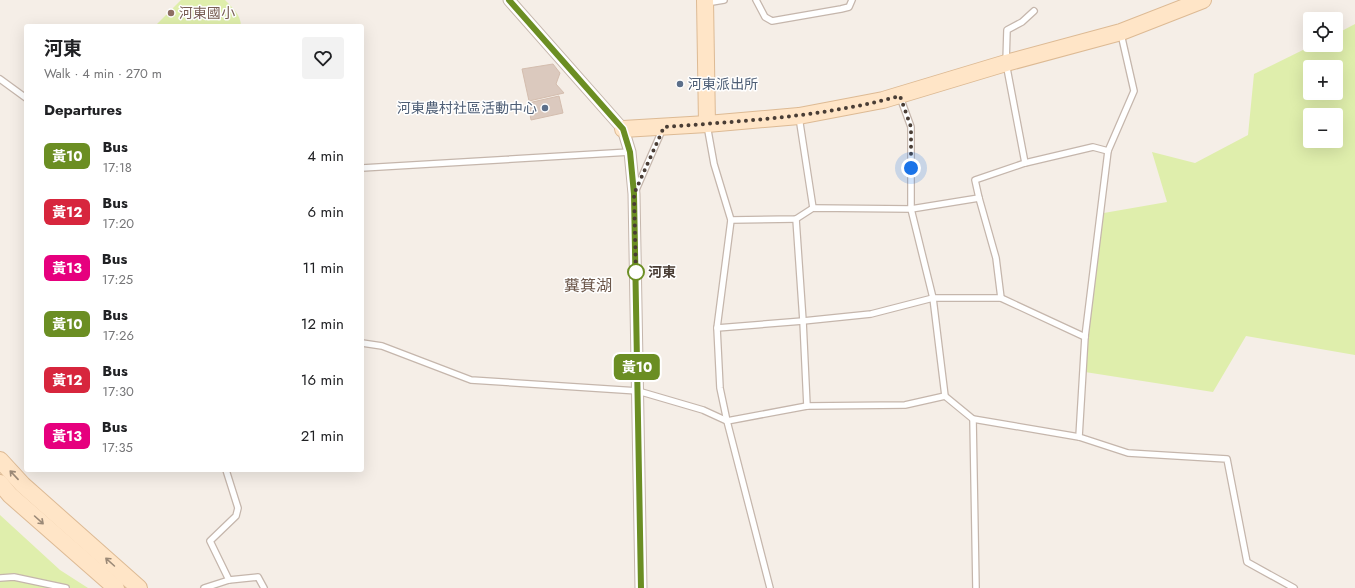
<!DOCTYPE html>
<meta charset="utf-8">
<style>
body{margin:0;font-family:Jost,"Noto Sans TC",sans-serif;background:#f2f2f2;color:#202124;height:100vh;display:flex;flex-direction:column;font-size:15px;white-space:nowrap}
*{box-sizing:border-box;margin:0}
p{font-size:13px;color:#757577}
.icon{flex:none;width:22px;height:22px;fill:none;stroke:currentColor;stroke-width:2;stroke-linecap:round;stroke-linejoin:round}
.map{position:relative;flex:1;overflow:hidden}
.panel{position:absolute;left:24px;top:24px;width:340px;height:448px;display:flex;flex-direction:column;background:#fff;border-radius:4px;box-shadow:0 4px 16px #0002}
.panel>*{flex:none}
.badge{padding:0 8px;border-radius:6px;font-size:14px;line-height:26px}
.tools{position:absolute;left:1303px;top:12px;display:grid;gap:8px}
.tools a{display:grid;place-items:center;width:40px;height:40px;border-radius:4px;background:#fff;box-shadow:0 4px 16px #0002;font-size:20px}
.you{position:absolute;width:20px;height:20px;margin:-10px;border:3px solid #fff;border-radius:50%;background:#1a73e8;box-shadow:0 0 0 6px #1a73e833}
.map>.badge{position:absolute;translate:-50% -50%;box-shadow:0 0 0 2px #fff}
h2{padding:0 20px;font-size:15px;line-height:36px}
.round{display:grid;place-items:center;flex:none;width:42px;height:42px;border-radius:4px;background:#f2f2f2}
.head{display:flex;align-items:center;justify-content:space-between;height:68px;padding:0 20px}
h1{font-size:19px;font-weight:700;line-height:30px}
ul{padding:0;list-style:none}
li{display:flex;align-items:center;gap:12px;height:56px;padding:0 20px}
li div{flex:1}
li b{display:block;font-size:15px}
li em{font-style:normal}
li .badge{min-width:44px;font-weight:700;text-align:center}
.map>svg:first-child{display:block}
</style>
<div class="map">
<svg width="1355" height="588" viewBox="0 0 1355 588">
<rect width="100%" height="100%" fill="#f5eee7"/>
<g fill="#dfeeac" fill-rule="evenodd">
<path d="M181,0H225C232,7 241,15 241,26H155Z"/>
<path d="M1355,24V355L1246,336L1213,392L1085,372L1098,214L1167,202L1152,152L1195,163L1248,135L1254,74L1313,45H1336V34ZM1310,67H1336V93H1310ZM1310,115H1336V141H1310Z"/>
<polygon points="0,515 60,570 88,588 0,588"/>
</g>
<g fill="#dbc9be" stroke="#d4bdae">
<polygon points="553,64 560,73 556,84 564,93 529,101 522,69"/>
<polygon points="559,96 563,113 531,120 528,103"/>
</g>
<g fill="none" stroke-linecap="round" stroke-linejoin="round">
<defs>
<g id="lane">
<polyline points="756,0 765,17 772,21 841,9 849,7 852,0"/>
<polyline points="706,3 724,0"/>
<polyline points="1121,34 1134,91 1108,151 1085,337 1079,437 1128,453 1227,459 1247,562 1294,588"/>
<polyline points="0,79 26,98"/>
<polyline points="900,97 911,127 911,209 933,298 945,396 973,419 976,588"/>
<polyline points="799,117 813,208"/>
<polyline points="707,125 714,164 731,220 717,328 720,388 727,421 770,588"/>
<polyline points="1025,163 1006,63 1007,30 1022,22 1034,11"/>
<polyline points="362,168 630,152"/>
<polyline points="636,190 663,128"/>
<polyline points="979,198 996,258 1001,298"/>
<polyline points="796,219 803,321 807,406"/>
<polyline points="731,220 796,219 813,208 911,209 979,198 975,180 1025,163 1093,147 1108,151"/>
<polyline points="717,328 803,321 871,314 933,298 1001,298 1085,337"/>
<polyline points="362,343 382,346 471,380 638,391 703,410 727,421 807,406 905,405 945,396"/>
<polyline points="973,419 1079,437"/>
<polyline points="226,470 238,508 236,516 210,541 229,580 258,577 264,588"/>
<polyline points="0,578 14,577 66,588"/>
<polyline points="204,588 229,580"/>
</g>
<polyline id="street" points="509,0 623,129 630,152 634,194 641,588"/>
<g id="secondary">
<polyline points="705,0 707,124"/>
<polyline points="623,129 707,124 799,116 883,100 1006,63 1121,32 1203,0"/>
<polyline points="0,460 23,485 139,588"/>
<polyline points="0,483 10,495 116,588"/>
</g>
</defs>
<use href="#lane" stroke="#c5b6ac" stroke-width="8"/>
<use href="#street" stroke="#c5b6ac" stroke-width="13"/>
<use href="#secondary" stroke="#ddba94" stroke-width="18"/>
<use href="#lane" stroke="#fff" stroke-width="5.5"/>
<use href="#street" stroke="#fff" stroke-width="11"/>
<use href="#secondary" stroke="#ffe5c7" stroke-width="16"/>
</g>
<defs><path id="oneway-shaft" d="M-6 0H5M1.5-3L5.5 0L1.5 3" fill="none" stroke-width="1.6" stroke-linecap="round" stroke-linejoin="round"/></defs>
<g stroke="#9b8977">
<use href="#oneway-shaft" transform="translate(14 475) rotate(-133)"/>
<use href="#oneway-shaft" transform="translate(39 520) rotate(42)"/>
<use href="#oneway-shaft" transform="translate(110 562) rotate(-138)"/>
</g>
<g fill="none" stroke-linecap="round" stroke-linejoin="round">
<defs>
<polyline id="line" points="509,0 623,129 630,152 634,194 641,588"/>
</defs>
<use href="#line" stroke="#fff" stroke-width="9"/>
<use href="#line" stroke="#6b8e23" stroke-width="6"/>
<path stroke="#493d35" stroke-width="4" stroke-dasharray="0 7.2" d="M636,272V274L634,194L664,127C743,121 823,117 900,96L911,127V168"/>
</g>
<circle fill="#8d6e63" stroke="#fff" stroke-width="1.5" cx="171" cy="13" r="4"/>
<g fill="#5c6f8a" stroke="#fff" stroke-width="1.5">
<circle cx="680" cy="84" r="4"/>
<circle cx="545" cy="108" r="4"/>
</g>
<circle fill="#fff" stroke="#6b8e23" stroke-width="2" cx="636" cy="272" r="8"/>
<g text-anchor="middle" stroke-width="3" stroke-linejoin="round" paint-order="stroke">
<g font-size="14" fill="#785e54" stroke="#fff" text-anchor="start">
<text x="179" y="18">河東國小</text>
</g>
<g font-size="14" fill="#4e5e75" stroke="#fff" text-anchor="start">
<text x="688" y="89">河東派出所</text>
<text x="537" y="113" text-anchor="end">河東農村社區活動中心</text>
</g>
<g font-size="14" font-weight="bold" fill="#493d35" stroke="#fff" text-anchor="start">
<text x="648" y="277">河東</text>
</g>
<g font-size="16" fill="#6d584b" stroke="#fff">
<text x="588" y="291">糞箕湖</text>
</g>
</g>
</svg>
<div class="tools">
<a><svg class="icon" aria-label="locate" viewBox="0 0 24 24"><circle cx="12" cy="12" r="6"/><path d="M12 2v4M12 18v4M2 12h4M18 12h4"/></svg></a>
<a>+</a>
<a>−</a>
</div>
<div class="you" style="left:911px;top:168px"></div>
<b class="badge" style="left:637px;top:367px;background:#6b8e23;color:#fff">黃10</b>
<section class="panel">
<div class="head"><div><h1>河東</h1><p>Walk · 4 min · 270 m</p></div><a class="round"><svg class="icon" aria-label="heart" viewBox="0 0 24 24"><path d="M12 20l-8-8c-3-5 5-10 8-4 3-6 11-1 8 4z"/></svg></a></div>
<h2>Departures</h2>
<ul>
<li><span class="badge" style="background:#6b8e23;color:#fff">黃10</span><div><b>Bus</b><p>17:18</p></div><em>4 min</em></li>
<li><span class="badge" style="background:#d7263d;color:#fff">黃12</span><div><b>Bus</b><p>17:20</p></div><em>6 min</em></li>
<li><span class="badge" style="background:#e6007e;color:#fff">黃13</span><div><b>Bus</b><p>17:25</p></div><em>11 min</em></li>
<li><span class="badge" style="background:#6b8e23;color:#fff">黃10</span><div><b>Bus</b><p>17:26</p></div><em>12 min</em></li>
<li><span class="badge" style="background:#d7263d;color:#fff">黃12</span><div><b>Bus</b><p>17:30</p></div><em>16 min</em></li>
<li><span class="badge" style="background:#e6007e;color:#fff">黃13</span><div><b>Bus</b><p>17:35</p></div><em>21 min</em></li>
</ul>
</section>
</div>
